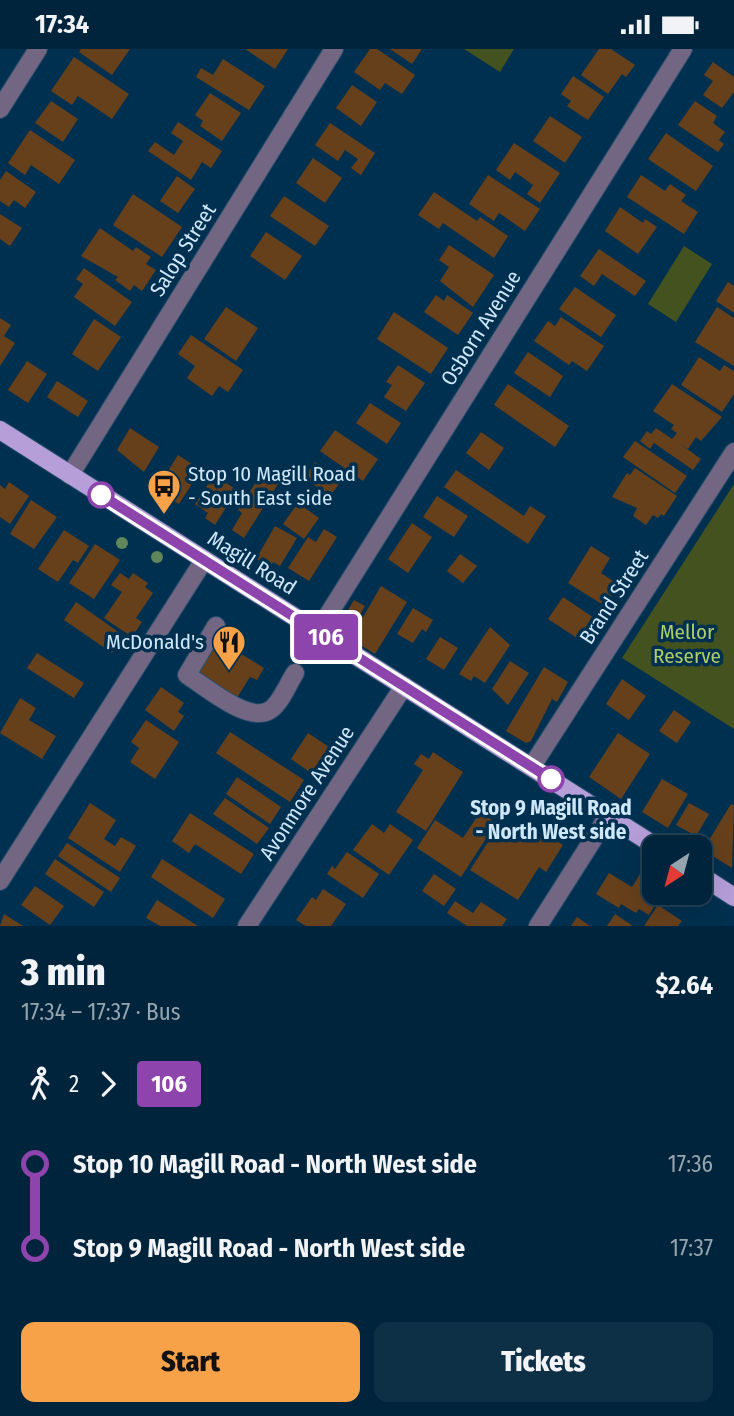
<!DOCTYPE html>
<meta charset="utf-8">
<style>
body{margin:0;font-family:"Fira Sans Condensed",sans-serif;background:#0e3046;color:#f1f3f6;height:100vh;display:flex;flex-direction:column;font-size:26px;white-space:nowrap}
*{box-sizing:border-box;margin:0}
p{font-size:23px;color:#95a4af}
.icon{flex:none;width:38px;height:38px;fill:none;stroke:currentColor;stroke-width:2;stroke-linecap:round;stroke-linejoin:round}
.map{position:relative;height:877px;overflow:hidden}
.panel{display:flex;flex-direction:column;background:#00243b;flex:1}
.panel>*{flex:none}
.badge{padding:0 14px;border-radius:5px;font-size:24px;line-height:46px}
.needle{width:46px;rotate:216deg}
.fabs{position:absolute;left:642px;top:786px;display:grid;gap:14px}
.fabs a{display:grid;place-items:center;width:70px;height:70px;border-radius:14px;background:#00243b;box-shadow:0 7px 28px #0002,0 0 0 2px #224155;font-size:35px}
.map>.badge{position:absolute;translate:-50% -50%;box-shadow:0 0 0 4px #fff}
.legs{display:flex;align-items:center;gap:10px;height:77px;padding:0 21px;font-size:23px}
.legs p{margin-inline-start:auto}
.summary{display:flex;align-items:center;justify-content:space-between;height:119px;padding:0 21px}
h1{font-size:38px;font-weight:800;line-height:52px}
.action{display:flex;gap:14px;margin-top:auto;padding:14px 21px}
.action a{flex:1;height:80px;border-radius:14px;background:#f7a149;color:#111;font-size:28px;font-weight:800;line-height:80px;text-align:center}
.action a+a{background:#0e3046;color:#f1f3f6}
ul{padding:0 21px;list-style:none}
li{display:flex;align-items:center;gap:24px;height:84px;font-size:26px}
li i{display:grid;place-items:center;width:10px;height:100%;margin:0 9px;background:currentColor}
li i::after{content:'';width:18px;height:18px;margin:-9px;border:5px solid;border-radius:50%;background:#00243b}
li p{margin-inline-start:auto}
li:first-child i{background:linear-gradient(#0000 50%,currentColor 0)}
li:last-child i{background:linear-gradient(currentColor 50%,#0000 0)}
.status{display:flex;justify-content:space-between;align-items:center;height:49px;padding:0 35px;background:#00243b;direction:ltr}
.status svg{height:19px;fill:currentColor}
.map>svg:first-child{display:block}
</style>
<div class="status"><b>17:34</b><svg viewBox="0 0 49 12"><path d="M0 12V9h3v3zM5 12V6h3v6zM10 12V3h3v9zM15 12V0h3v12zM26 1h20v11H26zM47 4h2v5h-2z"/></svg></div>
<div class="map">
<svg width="734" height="877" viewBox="0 0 734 877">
<rect width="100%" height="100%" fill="#00304f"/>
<g fill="#43521f">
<polygon points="464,0 514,0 500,23"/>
<polygon points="684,197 712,215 676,273 648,255"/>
<polygon points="734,435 734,680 622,609"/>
</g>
<g fill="#66401b">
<polygon points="81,0 130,0 112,26 79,3"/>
<polygon points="245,0 288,0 275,20"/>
<polygon points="370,0 377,0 415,26 402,45 385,34 380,41 354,23"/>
<polygon points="390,0 422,0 412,15"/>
<polygon points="599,0 611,0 635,16 626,28 622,25 608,45 581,26"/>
<polygon points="74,8 129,45 112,70 78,47 72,56 51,42"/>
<polygon points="223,10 265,37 249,61 196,28 201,19 213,26"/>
<polygon points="713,13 734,28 734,43 722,59 703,46 713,32 704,26"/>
<polygon points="573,27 604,48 588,71 567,57 571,52 561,45"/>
<polygon points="352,36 377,53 361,77 336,59"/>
<polygon points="210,44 241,64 222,92 200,77 203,72 195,66"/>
<polygon points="51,52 78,70 63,93 35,74"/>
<polygon points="695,52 717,67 713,74 725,83 719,91 724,95 718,103 678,76"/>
<polygon points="550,67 582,88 565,114 533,92"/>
<polygon points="178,73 222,102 211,119 202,113 191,131 148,102 155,93 174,106 183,92 171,84"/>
<polygon points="330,74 375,104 361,126 351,119 358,110 345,101 338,112 315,96"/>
<polygon points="30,81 75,111 59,135 31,116 25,126 8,114"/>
<polygon points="666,84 713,117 696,142 648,110"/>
<polygon points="514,94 560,124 540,154 527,145 533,136 515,123 510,131 496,121"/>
<polygon points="313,109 342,129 325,154 296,134"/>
<polygon points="6,122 36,143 25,159 14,151 9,158 0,152 0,131"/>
<polygon points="488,126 540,160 525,182 499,164 494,172 469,155"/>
<polygon points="641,126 665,142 670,135 686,146 681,152 698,163 684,185 627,148"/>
<polygon points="177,127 195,140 178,164 160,152"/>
<polygon points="434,143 477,172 480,168 508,187 494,209 443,174 439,180 418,166"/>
<polygon points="133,145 182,178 162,208 113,176"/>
<polygon points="284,147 329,177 315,197 270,167"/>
<polygon points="620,158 643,174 645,170 657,178 638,205 605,182"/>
<polygon points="0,165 22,179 10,197 0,190"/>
<polygon points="100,179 133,202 136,198 151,208 146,215 156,221 142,242 134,236 130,242 115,231 118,228 81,207"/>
<polygon points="266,183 302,207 285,231 250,207"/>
<polygon points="449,196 494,226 473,258 440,232 449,218 439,211"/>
<polygon points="599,200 646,232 635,247 602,225 594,237 580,227"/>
<polygon points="84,219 132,253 115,277 74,248 83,235 76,230"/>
<polygon points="728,233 734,237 734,264 716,252"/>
<polygon points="575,238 616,266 601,288 559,260"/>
<polygon points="436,246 444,252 447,246 473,264 458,286 424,263"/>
<polygon points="226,258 258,279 236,312 204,290"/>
<polygon points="717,258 734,269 734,317 695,293"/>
<polygon points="394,263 448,299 431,325 377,290"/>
<polygon points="561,268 604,297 587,322 572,312 569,316 534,292 548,272 555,277"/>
<polygon points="0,269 11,276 4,287 15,294 0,317"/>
<polygon points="94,270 121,288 98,322 72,305"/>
<polygon points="191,286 243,321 228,343 219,337 212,347 187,329 195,317 178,305"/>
<polygon points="528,303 563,327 550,348 514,324"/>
<polygon points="699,308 720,322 724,316 734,322 734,345 722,363 681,336"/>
<polygon points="27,312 47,325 28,354 8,341"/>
<polygon points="398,316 425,334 406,362 384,348 392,336 386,333"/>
<polygon points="57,332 88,352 78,368 47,348"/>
<polygon points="508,335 569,377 555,398 494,356"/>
<polygon points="672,335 722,368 701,392 696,388 688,400 679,394 701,410 693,421 654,394 650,400 640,392 647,382 651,385 656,379 672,390 677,384 671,380 674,376 653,362"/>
<polygon points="370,354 401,374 387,395 356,374"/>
<polygon points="130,379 159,398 144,423 117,401"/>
<polygon points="335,381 378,410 363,432 320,402"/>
<polygon points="481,383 504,399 489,421 466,404"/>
<polygon points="635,392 687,427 675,444 623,408"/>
<polygon points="178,406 201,421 179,455 156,441"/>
<polygon points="315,413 342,431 330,447 304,429"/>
<polygon points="635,419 677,447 664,467 661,465 658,469 653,466 646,476 633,467 637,459 612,448 627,424 630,426"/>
<polygon points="456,421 524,467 530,457 546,467 528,495 444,438"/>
<polygon points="263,422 280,432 244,489 232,481 242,464 238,461"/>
<polygon points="214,426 237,441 215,476 205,469 208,464 195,455"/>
<polygon points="9,433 29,447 10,475 0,468 0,436 5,440"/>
<polygon points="437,447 468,467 454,488 423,468"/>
<polygon points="31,451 57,468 34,500 10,485"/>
<polygon points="298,454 319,469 304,490 283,475"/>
<polygon points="412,474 432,488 408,524 388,510"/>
<polygon points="275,477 297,489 280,517 273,513 270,518 256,510"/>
<polygon points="324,480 337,488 309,532 288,519 308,488 316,493"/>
<polygon points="64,481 89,497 78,514 73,511 58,533 38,520"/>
<polygon points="95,495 120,511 94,550 69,534"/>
<polygon points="591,497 610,509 601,524 619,536 605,557 568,534"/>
<polygon points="460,505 477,517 463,534 447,522"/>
<polygon points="120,524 129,530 133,524 148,534 145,538 153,544 136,569 142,573 132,588 104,569 122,543 111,536"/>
<polygon points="381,537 407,553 375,605 336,581 354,551 365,557 360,566 363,568"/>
<polygon points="563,548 597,571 583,593 548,570"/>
<polygon points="76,553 124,587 112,604 64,571"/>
<polygon points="413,559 433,571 426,583 422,580 413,594 397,585"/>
<polygon points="490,578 510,596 485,634 474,627 471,632 459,625"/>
<polygon points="440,588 458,599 444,621 426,610"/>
<polygon points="217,590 264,619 257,631 250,628 235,652 194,627"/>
<polygon points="37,604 84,634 74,649 27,619"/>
<polygon points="510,612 529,624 508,656 492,640"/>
<polygon points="544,618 568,633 557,653 552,650 531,692 526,694 506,682"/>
<polygon points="622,630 646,647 629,671 606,655"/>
<polygon points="161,638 184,654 178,663 184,667 174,682 145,661"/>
<polygon points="20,649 36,659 29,671 56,687 42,710 0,684"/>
<polygon points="674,661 691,673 677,694 659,682"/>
<polygon points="146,671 179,693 155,730 130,713 139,699 131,693"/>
<polygon points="230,683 304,731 290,753 216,704"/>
<polygon points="308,684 329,698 311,724 291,710"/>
<polygon points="618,684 650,705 621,750 589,728"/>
<polygon points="433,703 463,723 426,782 396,763 423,721 414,715 421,705 429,710"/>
<polygon points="237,728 281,758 270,775 226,745"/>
<polygon points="662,730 688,745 668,779 642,763"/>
<polygon points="225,749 269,779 257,795 213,765"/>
<polygon points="90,754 116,771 104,790 115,797 121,788 136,797 120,823 68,789"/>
<polygon points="689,754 709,765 696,787 676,776"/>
<polygon points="731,755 734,757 732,819 703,801"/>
<polygon points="480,763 496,774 461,828 417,799 435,771 463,789"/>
<polygon points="190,764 254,805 241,825 195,795 189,804 172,792"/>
<polygon points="372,775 384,784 390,775 413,791 389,826 353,801"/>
<polygon points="530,775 563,796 546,823 539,818 518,851 470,821 497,779 519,793"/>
<polygon points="67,794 120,829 111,843 58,807"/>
<polygon points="347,803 379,825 363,849 327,825 332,817 335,820"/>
<polygon points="55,810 104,843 94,858 45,825"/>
<polygon points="162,810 225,850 213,869 151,828"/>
<polygon points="609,824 632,838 640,825 654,835 648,848 656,854 649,866 639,860 636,864 621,855 619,859 596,845"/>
<polygon points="434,825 456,840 444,857 422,842"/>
<polygon points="35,837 64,857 50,876 21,856"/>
<polygon points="323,840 346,855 331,877 306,877 296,871 312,848 316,851"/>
<polygon points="157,851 198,877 160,877 146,869"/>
<polygon points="455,852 473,864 481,853 507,870 502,877 467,877 447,864"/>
<polygon points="658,856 682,872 678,877 644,877"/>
<polygon points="4,865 23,877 0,877"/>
<polygon points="615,865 633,877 607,877"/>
<polygon points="577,868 590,877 571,877"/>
</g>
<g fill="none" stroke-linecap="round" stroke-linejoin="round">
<defs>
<g id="minor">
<polyline points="0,60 38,0"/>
<polyline points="70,426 334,0"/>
<path d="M216,577L187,626C206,638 249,675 270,661C280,655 288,635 295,624"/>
<polyline points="318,582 683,0"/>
<polyline points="532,717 734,403"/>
<polyline points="0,832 204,511"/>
<polyline points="247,877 404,637"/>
<polyline points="538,877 608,767"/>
</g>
<g id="major">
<polyline points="0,381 657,798"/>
<polyline points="700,826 734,848"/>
</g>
</defs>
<use href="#minor" stroke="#214d6a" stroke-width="20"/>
<use href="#major" stroke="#214d6a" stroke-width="20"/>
<use href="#minor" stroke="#726683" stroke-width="18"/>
<use href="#major" stroke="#b69ed9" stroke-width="18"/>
</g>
<g fill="#60865c">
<circle cx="122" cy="494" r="6"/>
<circle cx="157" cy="508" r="6"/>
</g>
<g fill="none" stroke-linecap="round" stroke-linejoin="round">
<defs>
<polyline id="line-1" points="101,446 551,730"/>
</defs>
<use href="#line-1" stroke="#fff" stroke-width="16"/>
<use href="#line-1" stroke="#8e44ad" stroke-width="10"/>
</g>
<defs>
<symbol id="bus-pin" viewBox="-11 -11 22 30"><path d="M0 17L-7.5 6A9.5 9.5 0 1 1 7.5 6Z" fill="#f7a149" stroke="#00304f"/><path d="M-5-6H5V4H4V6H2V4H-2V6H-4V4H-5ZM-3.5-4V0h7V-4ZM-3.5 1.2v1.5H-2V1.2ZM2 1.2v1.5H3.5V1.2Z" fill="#111"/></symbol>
<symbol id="restaurant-pin" viewBox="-11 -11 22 30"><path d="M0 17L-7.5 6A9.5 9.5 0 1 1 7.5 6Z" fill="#f7a149" stroke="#00304f"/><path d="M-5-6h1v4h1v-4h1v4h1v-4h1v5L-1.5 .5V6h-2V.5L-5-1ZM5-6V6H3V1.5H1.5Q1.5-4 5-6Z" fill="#111"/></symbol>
</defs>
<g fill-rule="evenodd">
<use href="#bus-pin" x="145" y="418" width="38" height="52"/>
<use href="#restaurant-pin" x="210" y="574" width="38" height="52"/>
</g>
<g fill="#fff" stroke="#8e44ad" stroke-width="3.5">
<circle cx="101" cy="446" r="12"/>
<circle cx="551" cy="730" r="12"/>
</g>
<g text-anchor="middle" stroke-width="7" stroke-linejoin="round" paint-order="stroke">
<g font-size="21" fill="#cfe7fa" stroke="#00304f">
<text transform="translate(183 201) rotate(-58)" y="7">Salop Street</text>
<text transform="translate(481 279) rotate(-58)" y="7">Osborn Avenue</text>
<text transform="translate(252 514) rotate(32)" y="7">Magill Road</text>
<text transform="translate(614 548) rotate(-57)" y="7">Brand Street</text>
<text transform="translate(307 744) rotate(-57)" y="7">Avonmore Avenue</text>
</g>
<g font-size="21" fill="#cfe7fa" stroke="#00304f" text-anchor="start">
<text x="188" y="432">Stop 10 Magill Road<tspan x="188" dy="24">- South East side</tspan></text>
<text x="204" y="600" text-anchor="end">McDonald's</text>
</g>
<g font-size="21" fill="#aecd67" stroke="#00304f">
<text x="687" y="590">Mellor<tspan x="687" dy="24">Reserve</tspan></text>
</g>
<g font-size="21" font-weight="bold" fill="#cfe7fa" stroke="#00304f">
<text x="551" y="766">Stop 9 Magill Road<tspan x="551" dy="24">- North West side</tspan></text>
</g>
</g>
</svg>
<div class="fabs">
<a><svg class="needle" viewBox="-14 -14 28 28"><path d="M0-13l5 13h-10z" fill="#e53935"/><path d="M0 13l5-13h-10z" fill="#95a4af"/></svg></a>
</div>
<b class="badge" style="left:326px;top:588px;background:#8e44ad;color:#fff">106</b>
</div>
<section class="panel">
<div class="summary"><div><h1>3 min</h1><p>17:34 – 17:37 · Bus</p></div><b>$2.64</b></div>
<div class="legs"><svg class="icon" aria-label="walk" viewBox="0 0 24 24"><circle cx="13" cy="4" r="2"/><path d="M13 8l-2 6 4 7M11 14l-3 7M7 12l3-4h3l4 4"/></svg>2<svg class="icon" aria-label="forward" viewBox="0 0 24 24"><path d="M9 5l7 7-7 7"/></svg><b class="badge" style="background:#8e44ad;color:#fff">106</b></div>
<ul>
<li><i style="color:#8e44ad"></i><b>Stop 10 Magill Road - North West side</b><p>17:36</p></li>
<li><i style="color:#8e44ad"></i><b>Stop 9 Magill Road - North West side</b><p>17:37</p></li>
</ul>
<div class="action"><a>Start</a><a>Tickets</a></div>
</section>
